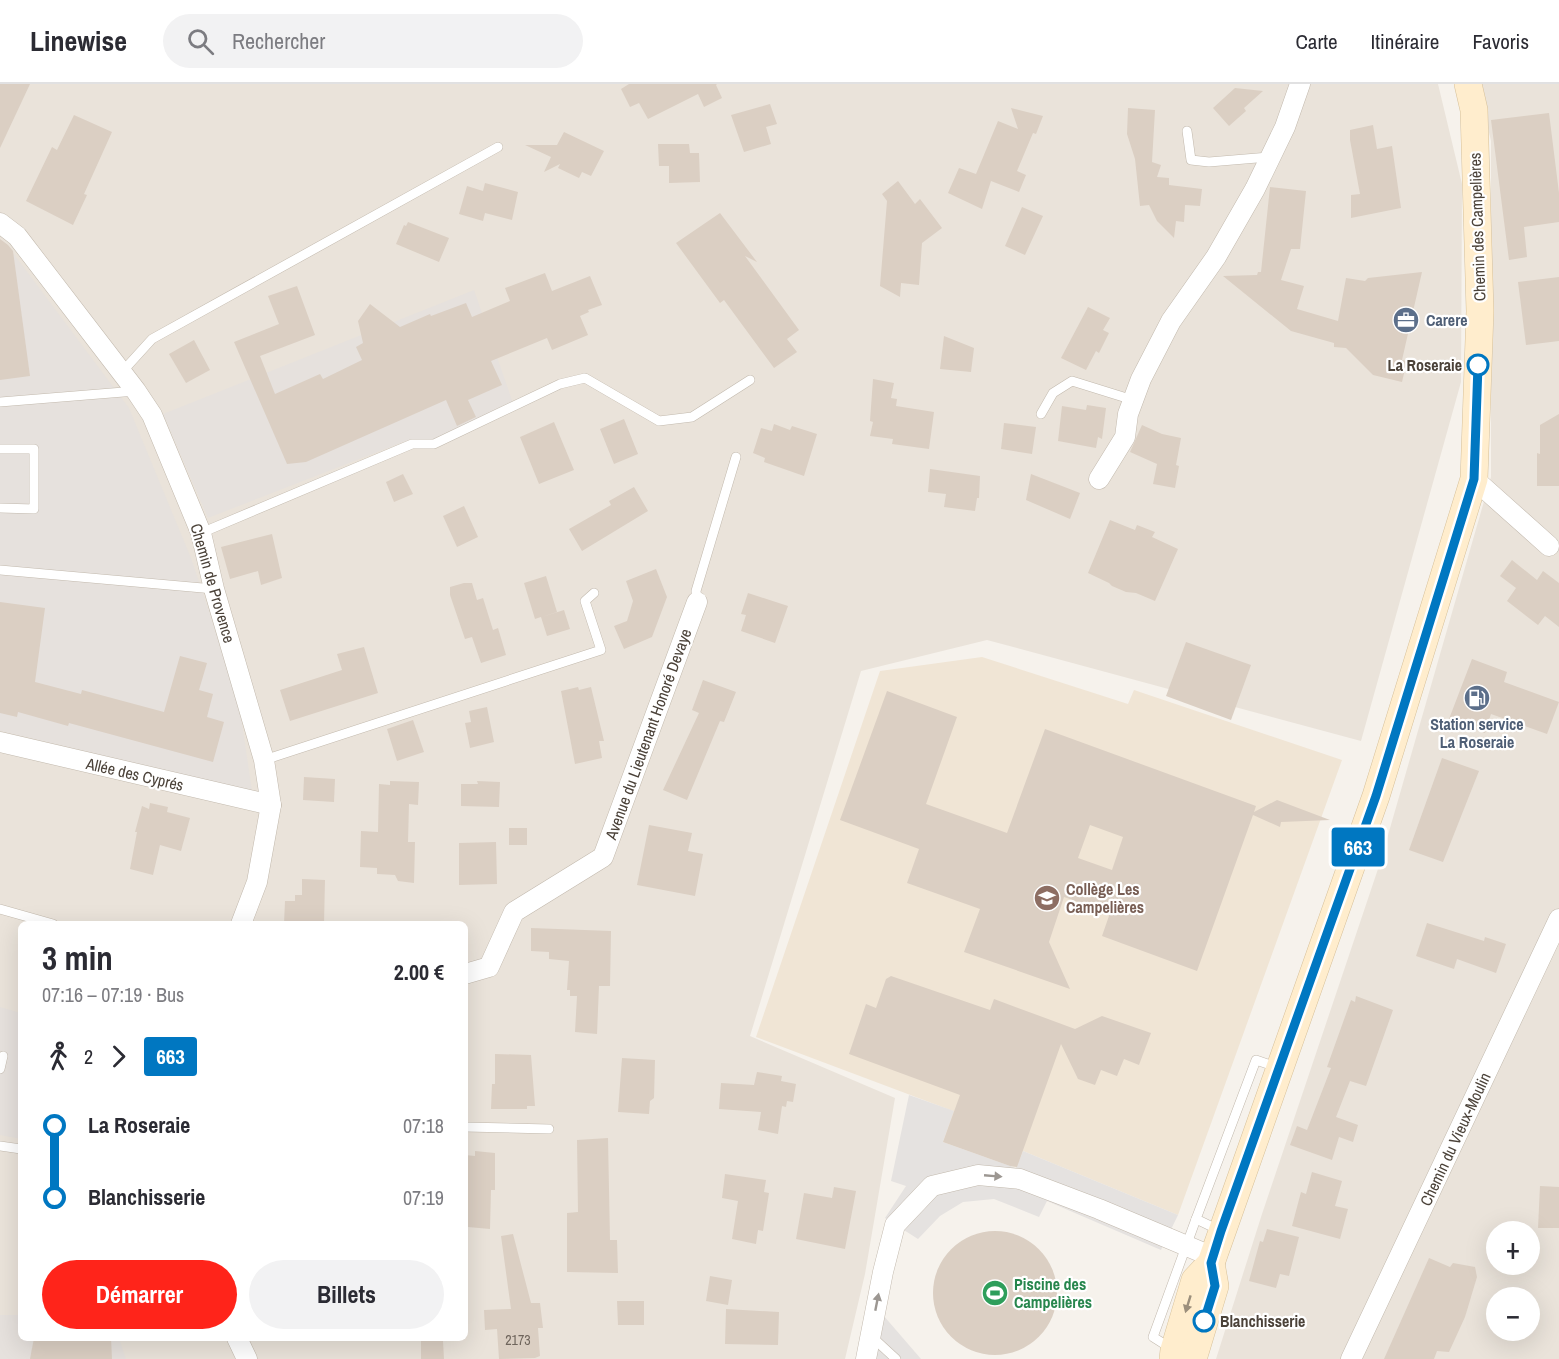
<!DOCTYPE html>
<html lang="fr">
<meta charset="utf-8">
<style>
body{margin:0;font-family:"Archivo Narrow",sans-serif;background:#f2f2f3;color:#2b2b33;height:100vh;display:flex;flex-direction:column;font-size:22px;white-space:nowrap}
*{box-sizing:border-box;margin:0}
p{font-size:20px;color:#7c7c81}
.icon{flex:none;width:33px;height:33px;fill:none;stroke:currentColor;stroke-width:2;stroke-linecap:round;stroke-linejoin:round}
.map{position:relative;flex:1;overflow:hidden}
.drawer{position:absolute;left:18px;top:837px;width:450px;height:420px;display:flex;flex-direction:column;background:#fff;border-radius:9px;box-shadow:0 6px 24px #0002}
.drawer>*{flex:none}
.badge{padding:0 12px;border-radius:4px;font-size:21px;line-height:39px}
.buttons{position:absolute;left:1486px;top:1137px;display:grid;gap:12px}
.buttons a{display:grid;place-items:center;width:54px;height:54px;border-radius:50%;background:#fff;box-shadow:0 6px 24px #0002;font-size:30px}
.map>.badge{position:absolute;translate:-50% -50%;box-shadow:0 0 0 3px #fff}
.legs{display:flex;align-items:center;gap:9px;height:66px;padding:0 24px;font-size:20px}
.legs p{margin-inline-start:auto}
.headline{display:flex;align-items:center;justify-content:space-between;height:102px;padding:0 24px}
h1{font-size:33px;font-weight:700;line-height:45px}
.cta{display:flex;gap:12px;margin-top:auto;padding:12px 24px}
.cta a{flex:1;height:69px;border-radius:36px;background:#ff241a;color:#fff;font-size:24px;font-weight:700;line-height:69px;text-align:center}
.cta a+a{background:#f2f2f3;color:#2b2b33}
ul{padding:0 24px;list-style:none}
li{display:flex;align-items:center;gap:21px;height:72px;font-size:22px}
li i{display:grid;place-items:center;width:9px;height:100%;margin:0 8px;background:currentColor}
li i::after{content:'';width:15px;height:15px;margin:-8px;border:4px solid;border-radius:50%;background:#fff}
li p{margin-inline-start:auto}
li:first-child i{background:linear-gradient(#0000 50%,currentColor 0)}
li:last-child i{background:linear-gradient(currentColor 50%,#0000 0)}
header{display:flex;align-items:center;gap:36px;box-sizing:border-box;height:84px;padding:0 30px;background:#fff;border-bottom:2px solid #e1e1e2}
header strong{font-size:28px}
nav{display:flex;gap:33px;margin-inline-start:auto;font-size:21px}
.search{width:420px;height:54px;background:#f2f2f3;display:flex;align-items:center;gap:15px;box-sizing:border-box;padding:0 21px;border-radius:33px;color:#7c7c81;font-size:22px}
.map>svg:first-child{display:block}
</style>
<header>
<strong>Linewise</strong>
<div class="search"><svg class="icon" aria-label="search" viewBox="0 0 24 24"><circle cx="10" cy="10" r="6"/><path d="M15 15l6 6"/></svg>Rechercher</div>
<nav><a>Carte</a><a>Itinéraire</a><a>Favoris</a></nav>
</header>
<div class="map">
<svg width="1559" height="1275" viewBox="0 0 1559 1275">
<rect width="100%" height="100%" fill="#f6f2ec"/>
<g fill="#eae3da" fill-rule="evenodd">
<path d="M0,0H1438L1462,100L1461,298L1361,657L987,556L861,587L750,952L895,1014L865,1190L845,1275H0ZM21,840H465V1254H21Z"/>
<path d="M1478,0H1559V1275H1216L1262,1130L1380,779L1491,393V57ZM1497,1148H1530V1180H1497ZM1497,1214H1530V1246H1497Z"/>
</g>
<g fill="#e6e1dd">
<polygon points="7,161 129,324 191,474 209,527 240,626 252,707 0,647 0,163"/>
<polygon points="474,206 515,325 452,357 411,355 208,434 163,330"/>
<polygon points="0,923 21,929 21,1055 0,1051"/>
<polygon points="0,1231 21,1231 21,1254 119,1254 126,1275 0,1275"/>
</g>
<polygon fill="#f0e5d5" points="982,573 1128,620 1134,606 1342,676 1178,1131 1023,1067 1017,1084 943,1058 953,1027 756,953 880,587"/>
<g fill="#e5e2e0">
<polygon points="909,1011 954,1027 943,1058 1016,1084 1023,1067 1178,1131 1161,1166 1047,1117 1039,1133 994,1115 963,1118 940,1132 918,1155 885,1134 906,1102 891,1097"/>
<polygon points="883,1231 921,1275 875,1275"/>
</g>
<g fill="#dbcfc3" fill-rule="evenodd">
<polygon points="0,0 30,0 0,64"/>
<polygon points="629,0 717,0 716,1 722,14 704,23 698,10 648,35 639,19 630,23 621,5"/>
<polygon points="1235,4 1263,7 1244,24 1246,27 1229,42 1213,24"/>
<polygon points="770,20 777,40 766,43 771,60 744,68 731,31"/>
<polygon points="1011,24 1043,32 1036,50 1033,49 1017,87 1026,91 1019,108 991,97 982,125 948,109 959,84 976,90 998,37 1018,45"/>
<polygon points="1128,24 1155,26 1152,78 1161,81 1157,93 1169,94 1169,101 1202,105 1200,122 1185,121 1184,138 1176,137 1174,154 1157,137 1149,121 1140,122 1135,75 1127,50"/>
<polygon points="1549,29 1559,109 1559,138 1524,143 1527,173 1509,176 1491,36"/>
<polygon points="74,31 112,48 84,110 87,111 73,141 26,117 52,63 57,66"/>
<polygon points="1373,41 1377,65 1392,62 1401,124 1351,134 1351,111 1360,110 1350,56 1350,46"/>
<polygon points="564,48 604,67 591,92 582,88 579,94 558,84 560,80 544,88 551,73 525,61 557,61"/>
<polygon points="658,60 689,60 690,69 699,69 700,98 669,99 669,82 659,82"/>
<polygon points="898,97 915,120 920,115 942,144 922,159 919,201 901,199 900,213 880,202 887,117 882,110"/>
<polygon points="485,99 518,108 512,136 485,129 483,137 459,130 467,102 483,107"/>
<polygon points="1270,103 1306,107 1300,165 1291,165 1281,196 1304,202 1297,225 1338,237 1346,194 1365,197 1368,194 1422,188 1402,276 1407,277 1402,298 1373,291 1346,264 1334,263 1334,259 1291,247 1223,192 1257,191 1258,188 1261,188"/>
<polygon points="1022,123 1043,132 1025,171 1005,162"/>
<polygon points="720,129 757,178 745,172 799,246 787,255 797,268 774,284 724,216 720,219 676,159"/>
<polygon points="408,138 449,154 439,178 396,160 404,141 406,142"/>
<polygon points="0,155 8,161 13,167 30,292 0,296"/>
<polygon points="545,189 552,207 590,192 602,221 588,226 589,228 580,232 588,251 552,266 547,254 491,277 502,301 468,316 476,333 457,342 446,316 306,378 287,380 234,258 279,240 268,212 297,202 315,251 260,272 275,310 320,290 323,295 362,276 356,263 363,259 358,237 370,220 400,243 430,230 431,232 466,219 472,233 510,217 505,204"/>
<polygon points="1559,193 1559,257 1526,261 1518,198"/>
<polygon points="1088,223 1110,234 1103,246 1109,249 1099,269 1096,267 1086,286 1061,274"/>
<polygon points="944,252 974,264 971,288 940,285"/>
<polygon points="194,256 210,286 186,299 169,270"/>
<polygon points="873,295 894,299 891,314 897,315 896,322 934,328 929,365 892,360 893,355 870,352 873,338 870,337"/>
<polygon points="1087,321 1106,324 1102,355 1098,353 1096,364 1058,357 1062,322 1086,326"/>
<polygon points="1559,330 1559,402 1537,402 1537,369 1540,370 1540,341"/>
<polygon points="624,335 638,370 614,380 600,345"/>
<polygon points="554,338 574,386 539,400 520,353"/>
<polygon points="1004,339 1036,343 1032,370 1001,365"/>
<polygon points="774,340 790,346 792,342 817,350 804,392 764,378 765,374 753,369 761,344 772,347"/>
<polygon points="1142,341 1162,350 1181,354 1176,381 1179,382 1175,404 1153,400 1157,380 1130,368"/>
<polygon points="930,385 980,392 979,414 977,414 975,427 944,423 946,410 928,408"/>
<polygon points="403,390 413,410 394,418 386,398"/>
<polygon points="1031,390 1080,409 1070,435 1026,416"/>
<polygon points="634,403 648,427 582,467 569,445 611,421 609,417"/>
<polygon points="464,422 478,453 457,463 443,432"/>
<polygon points="1110,436 1135,446 1137,441 1155,448 1152,453 1178,465 1155,517 1136,509 1126,508 1112,502 1109,499 1088,489"/>
<polygon points="272,450 282,494 261,501 258,487 230,495 221,463"/>
<polygon points="1512,476 1537,496 1543,487 1559,499 1559,543 1545,532 1538,541 1507,517 1516,504 1500,492"/>
<polygon points="656,485 667,513 652,553 624,565 614,542 627,537 633,517 626,497"/>
<polygon points="546,492 557,528 542,533 564,526 570,545 547,552 541,533 535,535 524,499"/>
<polygon points="464,499 472,499 477,516 483,514 493,546 498,544 506,571 481,579 472,553 465,555 450,511 450,503"/>
<polygon points="748,509 788,522 775,559 741,547 746,531 741,530"/>
<polygon points="0,518 45,524 35,598 81,610 82,606 164,628 180,572 207,579 199,606 213,610 207,633 224,638 213,678 69,639 68,642 18,628 17,633 0,629"/>
<polygon points="1186,558 1251,581 1231,636 1166,612"/>
<polygon points="364,563 378,609 290,637 280,606 342,586 337,570"/>
<polygon points="1472,575 1507,588 1504,598 1559,618 1547,650 1491,630 1485,649 1449,635"/>
<polygon points="703,596 736,608 724,638 720,637 687,716 663,706 699,629 692,626"/>
<polygon points="578,603 579,606 591,603 604,657 599,657 602,674 575,680 561,607"/>
<path d="M887,607L957,633L926,720L1007,749L1045,645L1256,722L1254,728L1277,716L1330,736L1281,738L1280,743L1253,731L1197,887L1102,852L1110,829L1064,813L1049,858L1070,905L964,868L980,825L907,799L919,765L840,736ZM1090,741L1123,753L1112,786L1078,774Z"/>
<polygon points="487,623 494,658 470,664 465,639 471,638 469,627"/>
<polygon points="413,636 424,668 397,677 387,645"/>
<polygon points="1442,674 1479,687 1443,778 1409,766"/>
<polygon points="304,693 335,695 334,718 303,716"/>
<polygon points="390,697 419,698 418,721 409,720 408,758 415,758 414,799 398,797 395,791 377,790 377,784 360,783 361,747 378,748 379,700 390,701"/>
<polygon points="477,697 500,698 499,723 461,722 461,700 478,700"/>
<polygon points="150,719 168,723 167,728 190,734 181,767 160,761 153,791 130,785 137,748 135,748 142,722 149,725"/>
<polygon points="649,741 692,749 688,767 703,770 695,812 637,801"/>
<rect x="509" y="744" width="18" height="17"/>
<polygon points="496,758 497,800 459,801 459,759"/>
<polygon points="302,795 325,796 324,840 284,840 285,817 295,817 295,811 302,811"/>
<polygon points="1427,839 1484,857 1485,853 1506,860 1496,889 1457,875 1454,885 1416,872"/>
<polygon points="531,844 611,847 610,902 599,902 597,950 575,948 577,912 570,912 570,906 567,906 569,877 549,875 549,868 531,867"/>
<polygon points="891,892 990,926 994,915 1075,945 1102,932 1151,949 1139,981 1124,975 1117,992 1101,986 1095,1001 1078,995 1061,960 1017,1083 1010,1082 943,1058 960,1011 849,970 866,920 876,924 886,895"/>
<polygon points="1356,912 1393,926 1366,1002 1350,997 1336,1033 1358,1041 1353,1058 1339,1053 1332,1076 1290,1061 1297,1042 1307,1046 1331,984 1327,983 1351,916 1355,918"/>
<polygon points="495,970 531,971 535,1022 527,1022 527,1025 491,1025 492,1000 495,1000"/>
<polygon points="622,974 655,976 654,1014 650,1017 649,1030 618,1028"/>
<polygon points="757,988 782,992 781,997 796,1000 793,1018 787,1017 786,1023 782,1022 778,1050 758,1046 761,1028 719,1025 721,999 754,1001"/>
<polygon points="608,1054 610,1156 617,1156 618,1189 567,1188 567,1129 578,1128 577,1056"/>
<polygon points="475,1067 495,1069 495,1106 491,1106 490,1145 468,1143 468,1138 465,1138 465,1071 475,1072"/>
<polygon points="1312,1088 1342,1097 1335,1122 1348,1125 1340,1155 1292,1142 1301,1108 1306,1110"/>
<polygon points="725,1090 766,1096 764,1108 769,1109 763,1147 758,1146 756,1160 732,1155 738,1117 722,1114"/>
<polygon points="1540,1102 1559,1103 1559,1144 1538,1144"/>
<polygon points="834,1103 856,1107 845,1165 796,1155 804,1109 832,1114"/>
<polygon points="1267,1145 1299,1153 1289,1192 1280,1190 1276,1204 1249,1197 1260,1157 1263,1158"/>
<circle cx="995" cy="1209" r="62"/>
<polygon points="513,1150 531,1219 540,1219 543,1244 538,1244 540,1272 535,1274 499,1275 497,1245 485,1246 484,1226 511,1225 501,1152"/>
<polygon points="1429,1174 1450,1183 1453,1179 1475,1183 1477,1193 1465,1233 1449,1268 1437,1267 1434,1275 1384,1275"/>
<polygon points="710,1192 732,1196 728,1221 706,1217"/>
<polygon points="617,1217 644,1217 644,1241 618,1241"/>
<polygon points="726,1225 779,1228 778,1261 725,1260"/>
<polygon points="34,1254 111,1254 112,1275 30,1275"/>
<polygon points="421,1257 443,1257 444,1275 421,1275"/>
</g>
<g fill="none" stroke-linecap="round" stroke-linejoin="round">
<defs>
<g id="lane">
<polyline points="1187,47 1191,76 1209,78 1269,73"/>
<polyline points="122,288 152,255 498,63"/>
<polyline points="0,318 136,307"/>
<polyline points="1041,330 1053,309 1072,297 1133,316"/>
<polyline points="0,365 34,365 34,425 0,424"/>
<polyline points="201,449 412,360 434,360 560,300 585,294 659,337 692,333 750,296"/>
<polyline points="0,486 214,505"/>
<polyline points="697,518 696,507 736,373"/>
<polyline points="264,676 601,566 585,517 594,509"/>
<polyline points="0,825 53,840"/>
<polyline points="0,985 3,972"/>
<polyline points="465,1043 549,1045"/>
<polyline points="0,1062 21,1065"/>
<polyline points="1219,1146 1196,1135 1256,976 1279,984"/>
<polyline points="871,1252 896,1275"/>
<polyline points="1172,1265 1153,1253 1196,1135"/>
</g>
<g id="street">
<polyline points="0,139 17,152 136,307 152,331 201,449 214,505 264,676 271,721 257,798 241,840"/>
<polyline points="1099,395 1125,353 1128,330 1141,295 1171,237 1216,173 1255,105 1285,43 1300,0"/>
<polyline points="1474,395 1549,462"/>
<polyline points="0,658 271,721"/>
<polyline points="465,890 489,883 514,828 603,773 697,518"/>
<polyline points="237,1254 247,1275"/>
<polyline points="866,1275 883,1188 895,1141 932,1102 978,1091 1020,1095 1099,1125 1213,1173"/>
<polyline points="1351,1275 1559,835"/>
</g>
<g id="secondary">
<polyline points="1173,1275 1174,1266 1195,1196 1211,1179 1376,712 1474,395 1480,227 1474,26 1468,0"/>
<polyline points="1193,1275 1215,1202 1211,1179"/>
</g>
</defs>
<use href="#lane" stroke="#c2b9ad" stroke-width="10"/>
<use href="#street" stroke="#c2b9ad" stroke-width="21"/>
<use href="#secondary" stroke="#d7c19a" stroke-width="28"/>
<use href="#lane" stroke="#fff" stroke-width="9"/>
<use href="#street" stroke="#fff" stroke-width="20"/>
<use href="#secondary" stroke="#ffedcd" stroke-width="27"/>
</g>
<defs><path id="oneway-solid" d="M-6-.8H1V-3.2L6.5 0L1 3.2V.8H-6Z" transform="scale(1.5)"/></defs>
<g fill="#9c9792">
<use href="#oneway-solid" transform="translate(993 1092) rotate(5)"/>
<use href="#oneway-solid" transform="translate(877 1218) rotate(-79)"/>
</g>
<use fill="#9c8f7c" href="#oneway-solid" transform="translate(1188 1220) rotate(107)"/>
<g fill="none" stroke-linecap="round" stroke-linejoin="round">
<defs>
<polyline id="line-1" points="1204,1237 1215,1202 1211,1179 1221,1147 1376,712 1474,395 1478,281"/>
</defs>
<use href="#line-1" stroke="#fff" stroke-width="14"/>
<use href="#line-1" stroke="#0077c1" stroke-width="9"/>
</g>
<defs>
<symbol id="office-disc" viewBox="-11 -11 22 22"><circle r="9.5" fill="#5c6f8a" stroke="#fff"/><path d="M-6-3h4V-5.5h4V-3h4V5H-6ZM-1-4.5V-3h2v-1.5ZM-6 0V1H6V0Z" fill="#fff"/></symbol>
<symbol id="fuel-disc" viewBox="-11 -11 22 22"><circle r="9.5" fill="#5c6f8a" stroke="#fff"/><path d="M-5.5-6h7V0h2V4h1.3V-2.5L3-4.5l.8-.8L6-3V5H2.5V1h-1V6h-7ZM-4.2-4.7v3.2H.2V-4.7Z" fill="#fff"/></symbol>
<symbol id="school-disc" viewBox="-11 -11 22 22"><circle r="9.5" fill="#8d6e63" stroke="#fff"/><path d="M0-5L7-2L0 1L-7-2ZM-4 1L0 2.5L4 1V4Q0 6-4 4Z" fill="#fff"/></symbol>
<symbol id="stadium-disc" viewBox="-11 -11 22 22"><circle r="9.5" fill="#2e9e5b" stroke="#fff"/><path d="M0-5a6.5 5 0 1 0 0 10a6.5 5 0 1 0 0-10ZM-3.5-1.8h7v3.6h-7Z" fill="#fff"/></symbol>
</defs>
<g fill-rule="evenodd">
<use href="#office-disc" x="1391" y="221" width="30" height="30"/>
<use href="#fuel-disc" x="1462" y="599" width="30" height="30"/>
<use href="#school-disc" x="1032" y="799" width="30" height="30"/>
<use href="#stadium-disc" x="980" y="1194" width="30" height="30"/>
</g>
<g fill="#fff" stroke="#0077c1" stroke-width="3">
<circle cx="1478" cy="281" r="10"/>
<circle cx="1204" cy="1237" r="10"/>
</g>
<g text-anchor="middle" stroke-width="4.5" stroke-linejoin="round" paint-order="stroke">
<g font-size="14" fill="#6f655c">
<text x="518" y="1261">2173</text>
</g>
<g font-size="16" fill="#4b4239" stroke="#fff">
<text transform="translate(1477 143) rotate(-92)" y="6">Chemin des Campelières</text>
<text transform="translate(213 499) rotate(74)" y="6">Chemin de Provence</text>
<text transform="translate(648 650) rotate(-70)" y="6">Avenue du Lieutenant Honoré Devaye</text>
<text transform="translate(135 690) rotate(13)" y="6">Allée des Cyprés</text>
<text transform="translate(1455 1055) rotate(-65)" y="6">Chemin du Vieux-Moulin</text>
</g>
<g font-size="16" font-weight="bold" fill="#4e5e75" stroke="#fff" text-anchor="start">
<text x="1426" y="242">Carere</text>
<text x="1477" y="646" text-anchor="middle">Station service<tspan x="1477" dy="18">La Roseraie</tspan></text>
</g>
<g font-size="16" font-weight="bold" fill="#4b4239" stroke="#fff" text-anchor="end">
<text x="1462" y="287">La Roseraie</text>
<text x="1220" y="1243" text-anchor="start">Blanchisserie</text>
</g>
<g font-size="16" font-weight="bold" fill="#785e54" stroke="#fff" text-anchor="start">
<text x="1066" y="811">Collège Les<tspan x="1066" dy="18">Campelières</tspan></text>
</g>
<g font-size="16" font-weight="bold" fill="#27864d" stroke="#fff" text-anchor="start">
<text x="1014" y="1206">Piscine des<tspan x="1014" dy="18">Campelières</tspan></text>
</g>
</g>
</svg>
<div class="buttons">
<a>+</a>
<a>−</a>
</div>
<b class="badge" style="left:1358px;top:763px;background:#0077c1;color:#fff">663</b>
<section class="drawer">
<div class="headline"><div><h1>3 min</h1><p>07:16 – 07:19 · Bus</p></div><b>2.00 €</b></div>
<div class="legs"><svg class="icon" aria-label="walk" viewBox="0 0 24 24"><circle cx="13" cy="4" r="2"/><path d="M13 8l-2 6 4 7M11 14l-3 7M7 12l3-4h3l4 4"/></svg>2<svg class="icon" aria-label="forward" viewBox="0 0 24 24"><path d="M9 5l7 7-7 7"/></svg><b class="badge" style="background:#0077c1;color:#fff">663</b></div>
<ul>
<li><i style="color:#0077c1"></i><b>La Roseraie</b><p>07:18</p></li>
<li><i style="color:#0077c1"></i><b>Blanchisserie</b><p>07:19</p></li>
</ul>
<div class="cta"><a>Démarrer</a><a>Billets</a></div>
</section>
</div>
